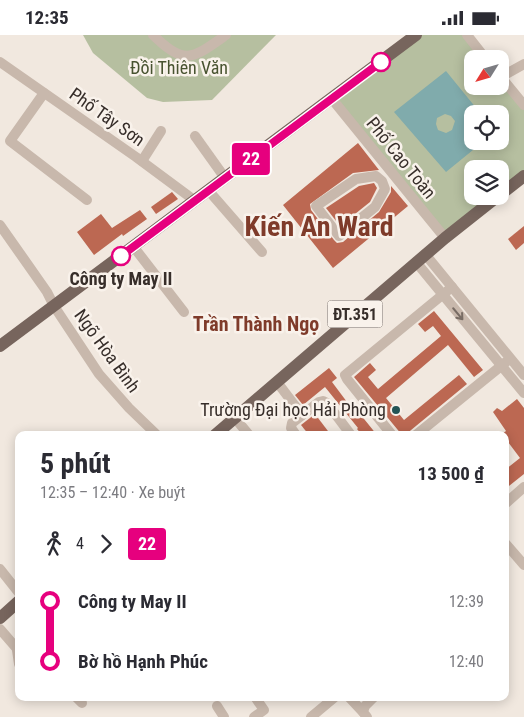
<!DOCTYPE html>
<html lang="vi">
<meta charset="utf-8">
<style>
body{margin:0;font-family:"Roboto Condensed",sans-serif;background:#f7f7f7;color:#2b2b33;height:100vh;display:flex;flex-direction:column;font-size:19px;white-space:nowrap}
*{box-sizing:border-box;margin:0}
p{font-size:16px;color:#7c7c81}
.icon{flex:none;width:28px;height:28px;fill:none;stroke:currentColor;stroke-width:2;stroke-linecap:round;stroke-linejoin:round}
.map{position:relative;flex:1;overflow:hidden}
.panel{position:absolute;left:15px;top:396px;width:494px;height:270px;display:flex;flex-direction:column;background:#fff;border-radius:10px;box-shadow:0 2px 12px #0003}
.panel>*{flex:none}
.badge{padding:0 10px;border-radius:4px;font-size:18px;line-height:32px}
.needle{width:32px;rotate:233deg}
.buttons{position:absolute;left:464px;top:15px;display:grid;gap:10px}
.buttons a{display:grid;place-items:center;width:45px;height:45px;border-radius:10px;background:#fff;box-shadow:0 2px 12px #0003;font-size:25px}
.map>.badge{position:absolute;translate:-50% -50%;box-shadow:0 0 0 2px #fff}
.legs{display:flex;align-items:center;gap:8px;height:55px;padding:0 25px;font-size:16px}
.legs p{margin-inline-start:auto}
.head{display:flex;align-items:center;justify-content:space-between;height:85px;padding:0 25px}
h1{font-size:28px;font-weight:700;line-height:38px}
ul{padding:0 25px;list-style:none}
li{display:flex;align-items:center;gap:18px;height:60px;font-size:19px}
li i{display:grid;place-items:center;width:8px;height:100%;margin:0 6px;background:currentColor}
li i::after{content:'';width:12px;height:12px;margin:-6px;border:4px solid;border-radius:50%;background:#fff}
li p{margin-inline-start:auto}
li:first-child i{background:linear-gradient(#0000 50%,currentColor 0)}
li:last-child i{background:linear-gradient(currentColor 50%,#0000 0)}
.status{display:flex;justify-content:space-between;align-items:center;height:35px;padding:0 25px;background:#fff;direction:ltr}
.status svg{height:14px;fill:currentColor}
.map>svg:first-child{display:block}
</style>
<div class="status"><b>12:35</b><svg viewBox="0 0 49 12"><path d="M0 12V9h3v3zM5 12V6h3v6zM10 12V3h3v9zM15 12V0h3v12zM26 1h20v11H26zM47 4h2v5h-2z"/></svg></div>
<div class="map">
<svg width="524" height="682" viewBox="0 0 524 682">
<rect width="100%" height="100%" fill="#f1e8df"/>
<g fill="#b6bfa0" fill-rule="evenodd">
<polygon points="83,0 276,0 212,65 163,67 147,63 93,18"/>
<path d="M417,0H467L486,24H472V51H500V41L524,71V140L500,159V134H472V161H497L445,203L332,64ZM472,79H500V106H472Z"/>
</g>
<path fill="#80abac" fill-rule="evenodd" d="M446,36L481,79H472V106H484L446,137L394,77ZM445,79L451,81L455,86L452,95L446,98L438,95L436,89L437,83Z"/>
<g fill="#bc6852">
<polygon points="358,108 379,135 353,138 310,169 311,175 334,205 337,208 343,207 379,177 391,157 391,151 408,171 333,233 283,170"/>
<polygon points="374,148 377,153 370,167 340,191 326,173 359,151"/>
<polygon points="172,157 178,164 156,179 151,172"/>
<polygon points="140,175 147,184 123,201 122,199 94,220 77,197 101,179 112,193"/>
<polygon points="524,191 524,208 516,215 508,204"/>
<polygon points="434,276 483,335 474,342 448,310 386,363 404,385 459,340 467,349 405,400 402,400 354,342 370,328 376,335 368,342 378,354 441,301 433,291 425,297 418,289"/>
<polygon points="329,333 337,343 332,347 350,371 352,369 377,400 362,400 357,394 358,393 325,352 303,370 295,360"/>
<polygon points="517,364 524,373 524,439 505,454 505,435 520,423 505,403 505,400 502,399 506,396 493,377 497,373 502,376"/>
<polygon points="315,379 331,400 309,400 301,390"/>
</g>
<g fill="none" stroke-linecap="round" stroke-linejoin="round">
<g stroke="#c8b8ac" stroke-width="10">
<path d="M153,0C185,31 192,24 226,0"/>
<polyline points="467,0 486,24"/>
<polyline points="0,27 136,122 194,165"/>
<polyline points="500,41 524,70"/>
<polyline points="501,42 524,29"/>
<polyline points="44,58 10,106 87,165"/>
<polyline points="332,64 445,203"/>
<polyline points="195,101 225,143"/>
<polyline points="142,126 161,96"/>
<polygon points="376,141 382,146 385,154 375,172 339,201 316,171 356,144"/>
<polyline points="208,155 262,217"/>
<polyline points="0,190 47,257 54,271 99,339 129,373 157,400"/>
<polyline points="133,211 184,277"/>
<polyline points="425,219 524,340"/>
<polyline points="416,227 524,358"/>
<polyline points="277,347 302,380"/>
<polyline points="235,383 249,400"/>
<polyline points="296,400 291,393 292,388 319,367 323,366 327,368 351,400"/>
<polyline points="392,400 347,344 345,340 452,252"/>
<polyline points="416,400 506,327"/>
<polyline points="505,469 524,452"/>
<polyline points="505,508 524,530"/>
<polyline points="0,534 19,558"/>
<polyline points="0,594 19,616"/>
<polyline points="17,615 19,629"/>
<polyline points="76,662 82,668"/>
<polyline points="349,662 363,677"/>
<polyline points="217,671 224,682"/>
<polyline points="254,682 264,675 255,662"/>
<polyline points="311,682 335,662"/>
<polyline points="367,682 363,677 365,671 374,662"/>
</g>
<g stroke="#77655d" stroke-width="12">
<polyline points="500,160 524,141"/>
<polyline points="0,311 416,0"/>
<polyline points="215,400 445,203 498,161"/>
<polyline points="0,583 19,566"/>
</g>
</g>
<defs><path id="oneway-shaft" d="M-6 0H5M1.5-3L5.5 0L1.5 3" fill="none" stroke-width="1.6" stroke-linecap="round" stroke-linejoin="round" transform="scale(1.25)"/></defs>
<use stroke="#786c64" href="#oneway-shaft" transform="translate(458 279) rotate(50)"/>
<g fill="none" stroke-linecap="round" stroke-linejoin="round">
<defs>
<polyline id="line-1" points="121,221 381,27"/>
</defs>
<use href="#line-1" stroke="#fff" stroke-width="11"/>
<use href="#line-1" stroke="#e6007e" stroke-width="8"/>
</g>
<g fill="#fff" stroke="#e6007e" stroke-width="2.5">
<circle cx="381" cy="27" r="9"/>
<circle cx="121" cy="221" r="9"/>
</g>
<circle fill="#235455" stroke="#f9f2eb" stroke-width="2" cx="396" cy="375" r="5"/>
<g text-anchor="middle" stroke-width="5" stroke-linejoin="round" paint-order="stroke">
<rect fill="#f9f2eb" stroke="#716964" stroke-width="1" x="327.5" y="265.5" width="55" height="27" rx="4"/>
<g font-size="16" font-weight="bold" fill="#372e2a">
<text x="355" y="285">ĐT.351</text>
</g>
<g font-size="18" fill="#485330" stroke="#f9f2eb">
<text x="179" y="39">Đồi Thiên Văn</text>
</g>
<g font-size="18" fill="#372e2a" stroke="#f9f2eb">
<text transform="translate(107 82) rotate(35)" y="6">Phố Tây Sơn</text>
<text transform="translate(401 123) rotate(51)" y="6">Phố Cao Toàn</text>
<text transform="translate(107 316) rotate(54)" y="6">Ngõ Hòa Bình</text>
</g>
<g font-size="18" font-weight="bold" fill="#372e2a" stroke="#f9f2eb">
<text x="121" y="250">Công ty May II</text>
</g>
<g font-size="18" fill="#372e2a" stroke="#f9f2eb" text-anchor="end">
<text x="386" y="381">Trường Đại học Hải Phòng</text>
</g>
<g font-size="20" font-weight="bold" fill="#7f3b2a" stroke="#f9f2eb">
<text x="256" y="296">Trần Thành Ngọ</text>
</g>
<g font-size="28" font-weight="bold" fill="#7f3b2a" stroke="#f9f2eb">
<text x="319" y="201">Kiến An Ward</text>
</g>
</g>
</svg>
<div class="buttons">
<a><svg class="needle" viewBox="-14 -14 28 28"><path d="M0-13l5 13h-10z" fill="#e53935"/><path d="M0 13l5-13h-10z" fill="#7c7c81"/></svg></a>
<a><svg class="icon" aria-label="locate" viewBox="0 0 24 24"><circle cx="12" cy="12" r="6"/><path d="M12 2v4M12 18v4M2 12h4M18 12h4"/></svg></a>
<a><svg class="icon" aria-label="layers" viewBox="0 0 24 24"><path d="M12 4l9 5-9 5-9-5zM3 14l9 5 9-5"/></svg></a>
</div>
<b class="badge" style="left:251px;top:124px;background:#e6007e;color:#fff">22</b>
<section class="panel">
<div class="head"><div><h1>5 phút</h1><p>12:35 – 12:40 · Xe buýt</p></div><b>13 500 ₫</b></div>
<div class="legs"><svg class="icon" aria-label="walk" viewBox="0 0 24 24"><circle cx="13" cy="4" r="2"/><path d="M13 8l-2 6 4 7M11 14l-3 7M7 12l3-4h3l4 4"/></svg>4<svg class="icon" aria-label="forward" viewBox="0 0 24 24"><path d="M9 5l7 7-7 7"/></svg><b class="badge" style="background:#e6007e;color:#fff">22</b></div>
<ul>
<li><i style="color:#e6007e"></i><b>Công ty May II</b><p>12:39</p></li>
<li><i style="color:#e6007e"></i><b>Bờ hồ Hạnh Phúc</b><p>12:40</p></li>
</ul>
</section>
</div>
